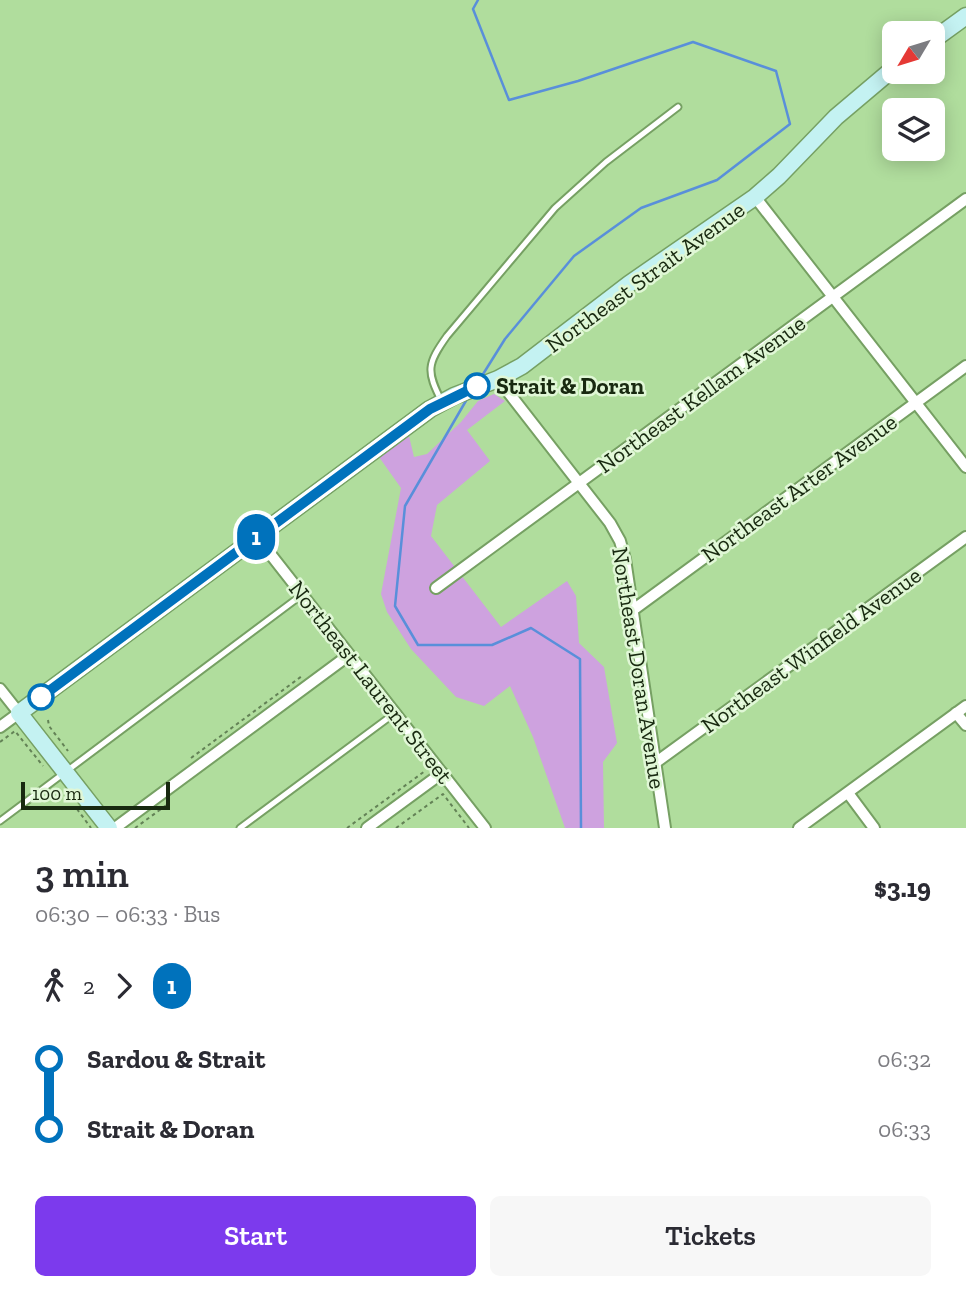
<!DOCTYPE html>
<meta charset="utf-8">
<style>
body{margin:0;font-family:"Zilla Slab",serif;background:#f7f7f7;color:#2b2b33;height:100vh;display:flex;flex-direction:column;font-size:26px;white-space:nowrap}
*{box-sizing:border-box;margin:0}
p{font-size:23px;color:#7c7c81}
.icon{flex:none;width:38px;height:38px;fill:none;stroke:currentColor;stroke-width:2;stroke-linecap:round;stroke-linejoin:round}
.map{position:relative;height:828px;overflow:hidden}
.sheet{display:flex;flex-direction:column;background:#fff;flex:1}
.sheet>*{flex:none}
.badge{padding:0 14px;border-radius:23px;font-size:24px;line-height:46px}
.needle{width:46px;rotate:232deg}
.tools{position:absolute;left:882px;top:21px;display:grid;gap:14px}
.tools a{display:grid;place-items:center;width:63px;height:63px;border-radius:10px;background:#fff;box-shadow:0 4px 18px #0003;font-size:35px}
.scale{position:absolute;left:21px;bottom:18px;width:149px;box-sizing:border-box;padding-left:7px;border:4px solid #182910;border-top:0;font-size:19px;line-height:24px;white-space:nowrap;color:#182910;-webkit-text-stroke:5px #e0f7d6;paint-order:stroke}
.map>.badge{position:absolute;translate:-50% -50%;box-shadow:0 0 0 4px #fff}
.legs{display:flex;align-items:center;gap:10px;height:77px;padding:0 35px;font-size:23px}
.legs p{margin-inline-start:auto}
.summary{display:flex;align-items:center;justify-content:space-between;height:119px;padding:0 35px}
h1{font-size:38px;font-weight:600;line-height:52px}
.cta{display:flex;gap:14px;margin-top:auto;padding:14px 35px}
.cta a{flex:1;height:80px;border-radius:10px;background:#7c3aed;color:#fff;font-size:28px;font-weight:600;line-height:80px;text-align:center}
.cta a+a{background:#f7f7f7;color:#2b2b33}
ul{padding:0 35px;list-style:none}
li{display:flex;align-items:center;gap:24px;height:70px;font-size:26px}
li i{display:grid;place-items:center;width:10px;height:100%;margin:0 9px;background:currentColor}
li i::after{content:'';width:18px;height:18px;margin:-9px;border:5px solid;border-radius:50%;background:#fff}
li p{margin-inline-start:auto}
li:first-child i{background:linear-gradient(#0000 50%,currentColor 0)}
li:last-child i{background:linear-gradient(currentColor 50%,#0000 0)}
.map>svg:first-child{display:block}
</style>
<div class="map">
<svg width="966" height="828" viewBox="0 0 966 828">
<rect width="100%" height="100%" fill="#b0dd9d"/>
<polygon fill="#cea2df" points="494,394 505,401 467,430 490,461 437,505 431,536 501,627 567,581 576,596 579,643 604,667 617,743 603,762 604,828 565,828 533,737 510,686 484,706 456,697 411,649 387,612 381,594 401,488 379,457 409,436 414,457 427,454 461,422 478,401"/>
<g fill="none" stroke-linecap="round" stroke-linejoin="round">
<g stroke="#598fda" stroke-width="2.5">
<polyline points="478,0 473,9 509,100 578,81 693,42 776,71 790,124 717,180 641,208 574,256 505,339 480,379"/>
<polyline points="467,399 405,506 395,606 418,645 492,645 531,628 580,659 581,828"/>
</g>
<defs>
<g id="lane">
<path d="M442,402C426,371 427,364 447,336L555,208L606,162L678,107"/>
<polyline points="0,821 303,594"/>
<polyline points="240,828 395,713"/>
</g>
<g id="street">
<polyline points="755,197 966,467"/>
<polyline points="498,379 610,523 620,541 625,559 665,828"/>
<polyline points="257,537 485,828"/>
<polyline points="436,588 966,199"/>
<polyline points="633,610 966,366"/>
<polyline points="0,689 19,713 0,727"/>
<polyline points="956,713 966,725"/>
<polyline points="655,763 966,537"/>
<polyline points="848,793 874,828"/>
<polyline points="115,828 349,655"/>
<polyline points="367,828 442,773"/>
<polyline points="799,828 966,706"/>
</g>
<g id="secondary">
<polyline points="933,40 966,16"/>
<polyline points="109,828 19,713 430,409 454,396 498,379 522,366 629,284 755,197 779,176 836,117 894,68"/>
</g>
</defs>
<use href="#lane" stroke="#76a063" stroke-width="9"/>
<use href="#street" stroke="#76a063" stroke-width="14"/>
<use href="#secondary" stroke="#76a063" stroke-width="19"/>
<g stroke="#638256" stroke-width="2" stroke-dasharray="3.5 3.5" stroke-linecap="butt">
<polyline points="48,720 49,726 68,751"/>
<polyline points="0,742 15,731 43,766"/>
<polyline points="191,758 302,676"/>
<polyline points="77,809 91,828"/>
<polyline points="135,828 168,804"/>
<polyline points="347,828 425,771"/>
<polyline points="396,828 443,794 469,828"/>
</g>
<use href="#lane" stroke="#fff" stroke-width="5"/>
<use href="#street" stroke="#fff" stroke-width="10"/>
<use href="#secondary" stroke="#c4f2f2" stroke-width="16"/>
</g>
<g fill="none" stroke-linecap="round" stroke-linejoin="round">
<defs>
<polyline id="line-1" points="41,697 430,409 477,386"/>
</defs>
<use href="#line-1" stroke="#fff" stroke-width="16"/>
<use href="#line-1" stroke="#0072bc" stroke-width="10"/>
</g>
<g fill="#fff" stroke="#0072bc" stroke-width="3.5">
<circle cx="477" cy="386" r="12"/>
<circle cx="41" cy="697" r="12"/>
</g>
<g text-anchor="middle" stroke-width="5" stroke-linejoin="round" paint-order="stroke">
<g font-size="23" fill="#182910" stroke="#e0f7d6">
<text transform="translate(645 277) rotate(-36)" y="8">Northeast Strait Avenue</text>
<text transform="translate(701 394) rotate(-36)" y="8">Northeast Kellam Avenue</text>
<text transform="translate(799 488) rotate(-36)" y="8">Northeast Arter Avenue</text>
<text transform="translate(811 650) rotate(-36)" y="8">Northeast Winfield Avenue</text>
<text transform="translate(639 668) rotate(81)" y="8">Northeast Doran Avenue</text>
<text transform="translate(371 682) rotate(52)" y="8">Northeast Laurent Street</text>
</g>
<g font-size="23" font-weight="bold" fill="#182910" stroke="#e0f7d6" text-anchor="start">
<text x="496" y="394">Strait &amp; Doran</text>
</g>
</g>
</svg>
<div class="tools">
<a><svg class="needle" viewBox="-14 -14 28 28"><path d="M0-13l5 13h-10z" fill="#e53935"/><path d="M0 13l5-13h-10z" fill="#7c7c81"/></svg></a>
<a><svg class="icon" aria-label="layers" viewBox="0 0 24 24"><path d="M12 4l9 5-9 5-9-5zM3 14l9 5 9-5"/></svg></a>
</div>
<div class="scale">100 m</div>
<b class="badge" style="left:256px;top:537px;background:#0072bc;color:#fff">1</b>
</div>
<section class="sheet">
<div class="summary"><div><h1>3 min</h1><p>06:30 – 06:33 · Bus</p></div><b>$3.19</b></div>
<div class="legs"><svg class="icon" aria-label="walk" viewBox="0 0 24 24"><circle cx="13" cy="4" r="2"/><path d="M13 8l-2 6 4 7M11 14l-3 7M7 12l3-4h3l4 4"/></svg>2<svg class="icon" aria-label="forward" viewBox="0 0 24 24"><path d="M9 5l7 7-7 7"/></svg><b class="badge" style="background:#0072bc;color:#fff">1</b></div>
<ul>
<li><i style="color:#0072bc"></i><b>Sardou &amp; Strait</b><p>06:32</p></li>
<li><i style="color:#0072bc"></i><b>Strait &amp; Doran</b><p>06:33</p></li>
</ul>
<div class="cta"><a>Start</a><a>Tickets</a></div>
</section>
